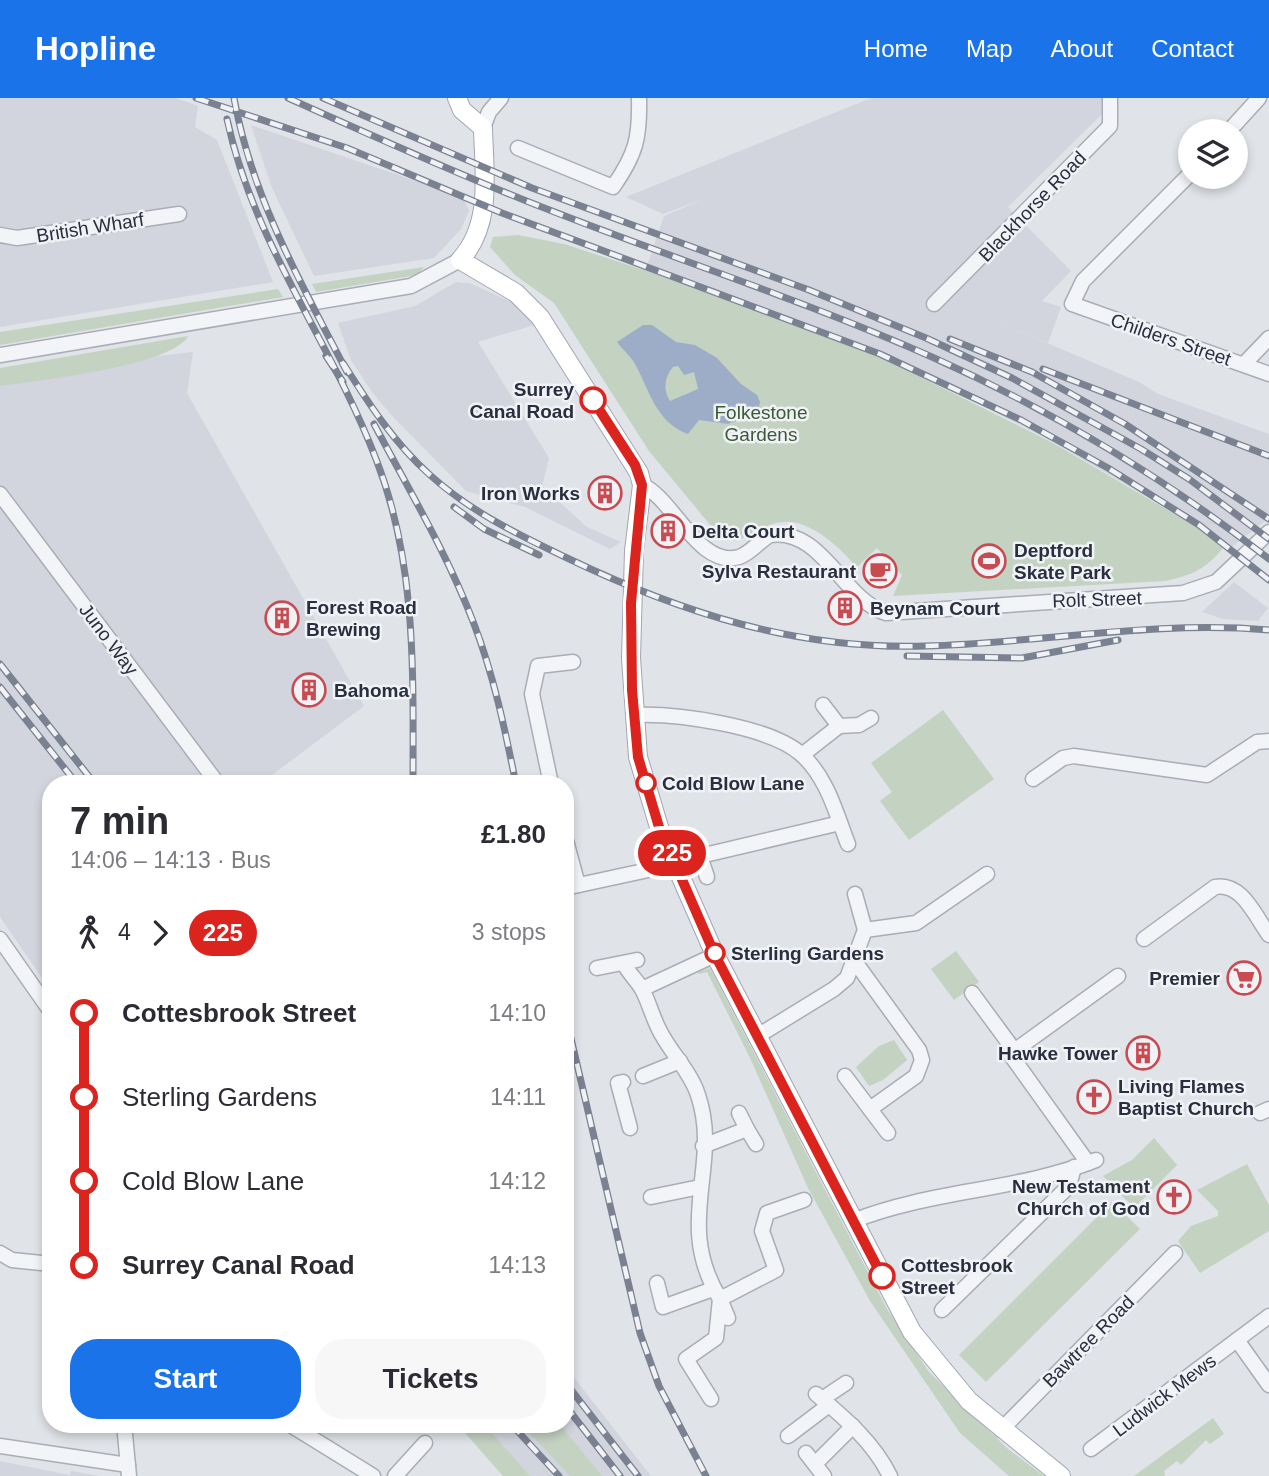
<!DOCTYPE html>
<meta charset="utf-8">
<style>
body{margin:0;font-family:Helvetica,sans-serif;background:#f7f7f7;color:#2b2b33;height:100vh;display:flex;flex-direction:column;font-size:26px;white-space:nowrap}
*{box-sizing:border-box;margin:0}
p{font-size:23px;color:#7c7c81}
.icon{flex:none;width:38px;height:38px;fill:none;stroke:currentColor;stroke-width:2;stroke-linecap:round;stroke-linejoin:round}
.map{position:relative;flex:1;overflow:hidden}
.drawer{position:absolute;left:42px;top:677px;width:532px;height:658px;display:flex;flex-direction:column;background:#fff;border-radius:28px;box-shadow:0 4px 10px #0003}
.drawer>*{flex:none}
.badge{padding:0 14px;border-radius:23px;font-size:24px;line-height:46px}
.tools{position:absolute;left:1178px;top:21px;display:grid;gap:14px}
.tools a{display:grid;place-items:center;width:70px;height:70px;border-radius:50%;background:#fff;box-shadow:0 4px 10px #0003;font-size:35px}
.map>.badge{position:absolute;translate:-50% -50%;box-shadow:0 0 0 4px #fff}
.legs{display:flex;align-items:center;gap:10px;height:77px;padding:0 28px;font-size:23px}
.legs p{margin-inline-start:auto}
.head{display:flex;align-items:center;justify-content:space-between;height:119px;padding:0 28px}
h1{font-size:38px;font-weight:700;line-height:52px}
.cta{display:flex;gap:14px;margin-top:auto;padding:14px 28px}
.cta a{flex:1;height:80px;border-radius:28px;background:#1a73e8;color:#fff;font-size:28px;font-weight:700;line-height:80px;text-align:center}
.cta a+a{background:#f7f7f7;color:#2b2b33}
ul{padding:0 28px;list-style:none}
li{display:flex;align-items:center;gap:24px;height:84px;font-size:26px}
li i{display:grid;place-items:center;width:10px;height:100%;margin:0 9px;background:currentColor}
li i::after{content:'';width:18px;height:18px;margin:-9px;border:5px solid;border-radius:50%;background:#fff}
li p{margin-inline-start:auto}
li:first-child i{background:linear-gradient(#0000 50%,currentColor 0)}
li:last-child i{background:linear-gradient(currentColor 50%,#0000 0)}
header{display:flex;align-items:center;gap:42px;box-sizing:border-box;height:98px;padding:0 35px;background:#1a73e8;color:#fff}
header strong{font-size:33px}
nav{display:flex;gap:38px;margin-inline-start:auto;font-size:24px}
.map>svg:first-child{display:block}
</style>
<header>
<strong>Hopline</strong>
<nav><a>Home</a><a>Map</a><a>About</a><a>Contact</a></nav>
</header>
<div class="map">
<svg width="1269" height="1378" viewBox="0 0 1269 1378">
<rect width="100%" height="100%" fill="#e0e3e8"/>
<g fill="#d2d5dd">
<polygon points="0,0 176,0 198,8 195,29 217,42 273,184 0,229"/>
<polygon points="871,0 1103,0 1103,15 1008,109 1071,173 1042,203 1061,209 1048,245 937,198 1139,284 1158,296 1269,336 1269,420 1228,452 1201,430 1053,344 935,283 880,257 646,171 664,118 704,101 663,116 626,99"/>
<polygon points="251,27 463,99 469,113 461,131 434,160 314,178 272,90"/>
<polygon points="456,184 469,185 516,206 534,227 478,244 549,360 542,388 587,429 621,444 610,451 525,409 466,393 394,320 372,294 351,262 338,225 415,208"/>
<polygon points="193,254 187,295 364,608 260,686 51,686 51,893 0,819 0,276"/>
<polygon points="1234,484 1268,510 1258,523 1223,521 1202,514"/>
<polygon points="565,1268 651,1378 530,1378 493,1339 485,1327 565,1326"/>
<polygon points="0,1363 70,1377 71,1373 99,1378 0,1378"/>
</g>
<g fill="#c4d2c2">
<path d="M518,137L564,146L650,174L880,259L1053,345L1200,431L1223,450C1205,472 1192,477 1165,483L893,498L902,477L877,450L857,469C836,446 803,413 770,427C758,432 747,439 735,443L716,434L649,353L554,205L515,177L490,149L493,139Z"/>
<polygon points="424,169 417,177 316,194 312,186"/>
<polygon points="278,191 283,199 0,247 0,234"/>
<path d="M188,238C173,268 35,283 0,288V270Z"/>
<polygon points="943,612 994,681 909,742 880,703 892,694 871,665"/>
<polygon points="956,853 979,884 954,902 931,871"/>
<polygon points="710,870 887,1211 929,1274 1008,1351 1044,1378 1009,1378 960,1335 870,1203 808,1090 751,962 707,874 699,876 698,874"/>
<polygon points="894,942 907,962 883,982 869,988 856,969 879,948"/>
<polygon points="1154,1040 1177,1067 1134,1110 1103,1078 1132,1062"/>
<polygon points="1247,1066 1269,1107 1269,1133 1200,1175 1178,1143 1191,1128 1218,1118 1218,1113 1197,1092"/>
<polygon points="1112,1104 1140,1131 986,1284 959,1257"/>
<polygon points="1213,1320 1224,1336 1210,1346 1206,1342 1181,1367 1177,1363 1164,1373 1165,1378 1134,1378"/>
<polygon points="458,1327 485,1327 530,1378 503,1378"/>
<polygon points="522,1327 560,1327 602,1378 570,1378"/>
</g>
<path fill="#9dadc7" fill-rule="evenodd" d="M643,227H652L676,244L695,247L717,260L741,286L757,297L760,304L758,314L728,326L699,322L688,336C656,325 649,291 635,266C630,257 622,251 617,244ZM678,268L684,277L694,274L698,291L670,303C663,293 664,279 673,269Z"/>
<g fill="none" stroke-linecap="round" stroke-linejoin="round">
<defs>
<g id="minor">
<polyline points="483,30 489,14 501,0"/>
<polyline points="1229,33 1259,0"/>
<path d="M518,50L613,89C636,56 640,40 639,0"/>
<polyline points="1190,76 1083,183 1072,206 1269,276"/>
<polyline points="0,137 17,140 179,116"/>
<polyline points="934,206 1110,28 1110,0"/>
<polyline points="0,257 411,188 460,162"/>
<polyline points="1244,266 1269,240"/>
<path d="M642,387C673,400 699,471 739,459C751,455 759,443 770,437C822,429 843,502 886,515L1183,495L1216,484L1269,434"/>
<polyline points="0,396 218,686"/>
<polyline points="823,607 839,628 859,627 871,620"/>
<path d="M634,617C676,615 769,628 801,656C827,679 836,715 848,746"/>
<polyline points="802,657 839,628"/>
<polyline points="1033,681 1063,660 1074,658 1207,677 1257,644 1269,643"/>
<polyline points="551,686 532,596 538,568 573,564"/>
<polyline points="565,739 578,787"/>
<polyline points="700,758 707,779"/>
<polyline points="696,759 840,725"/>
<polyline points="565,790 676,766"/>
<polyline points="865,832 916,825 987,776"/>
<polyline points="0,841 51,914"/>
<path d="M1144,841L1215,789C1242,784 1255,818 1269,837"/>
<polyline points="853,861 919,952 922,962 916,978 870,1011"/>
<path d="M625,867C629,876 638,883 643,893C650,907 654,924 662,937C673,957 691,975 698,997C722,1068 673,1124 720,1201L776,1172L762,1133L767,1115L804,1102"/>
<polyline points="597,870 637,862"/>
<polyline points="642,891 715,857"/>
<polyline points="972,895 1014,952"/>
<polyline points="756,939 834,891 847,880 865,832 855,796"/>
<polyline points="643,978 680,963"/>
<polyline points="845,978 888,1035"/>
<polyline points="623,984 618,985 630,1030"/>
<polyline points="739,1015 747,1031"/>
<polyline points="1260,1015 1269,1011"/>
<polyline points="703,1048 747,1031 756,1046"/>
<polyline points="1088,1065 1010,956 1118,878"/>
<polyline points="651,1099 700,1089"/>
<path d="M853,1123C930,1092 1018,1093 1096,1062"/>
<polyline points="0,1155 12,1162 51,1166"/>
<polyline points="657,1185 663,1209 713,1191"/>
<polyline points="942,1212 1069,1088 1074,1069"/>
<polyline points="1237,1242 1269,1287"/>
<path d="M816,1296C845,1320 874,1345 890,1378"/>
<polyline points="711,1301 686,1261 716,1240 720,1201 728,1220"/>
<polyline points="822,1301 846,1285"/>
<polyline points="124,1326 129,1378"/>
<polyline points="289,1326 373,1378"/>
<polyline points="1001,1332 1175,1155"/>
<polyline points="788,1338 829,1307"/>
<polyline points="0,1348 128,1367"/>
<polyline points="1091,1351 1269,1218"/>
<polyline points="806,1355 824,1378"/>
<polyline points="815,1366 853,1328"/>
<polyline points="395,1378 425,1345"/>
</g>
<path id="major" d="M457,0L462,12L483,30C484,75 493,126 460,162L516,195L540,219L639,375L642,387L634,453L631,560L638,659L659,729L715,857L912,1234L969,1303L1061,1378"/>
</defs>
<use href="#minor" stroke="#a9adb5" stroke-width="17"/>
<use href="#major" stroke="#a0a6b4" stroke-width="20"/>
<use href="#minor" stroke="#f3f4f7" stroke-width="14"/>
<use href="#major" stroke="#fff" stroke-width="18"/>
<defs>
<g id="rail">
<polyline points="196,0 347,50 502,115 880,256 1021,322 1108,370 1199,427 1269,482"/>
<path d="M234,0C252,100 301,185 347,274"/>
<path d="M288,0C366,35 444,70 524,102C659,156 799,200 932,259C1053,313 1165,380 1269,461"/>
<polyline points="323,0 532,90 809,192 926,240 1012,280 1141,351 1189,381 1269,441"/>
<path d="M227,21C254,147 331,243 376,361C417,466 413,575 413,686"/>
<polyline points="950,241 1032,274 1125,326 1269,421"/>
<polyline points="326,258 343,284"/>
<path d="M343,265C369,306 394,345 430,377C471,414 517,436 565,459C681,515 797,552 926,548C1040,545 1154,522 1269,532"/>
<polyline points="1043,271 1269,358"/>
<path d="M374,326C409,392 448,457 474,526C494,578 505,632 516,686"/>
<polyline points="454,409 484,431 539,457"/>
<polyline points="907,558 1022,560 1118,542"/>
<polyline points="0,566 95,686"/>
<polyline points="0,589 77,686"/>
<polyline points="565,915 640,1235 659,1288 706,1378"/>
<polyline points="565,1284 638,1378"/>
<polyline points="565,1307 620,1378"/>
<polyline points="511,1326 559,1378"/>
</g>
</defs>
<use href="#rail" stroke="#7a8191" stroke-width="7"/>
<use href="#rail" stroke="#f0f2f6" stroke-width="4.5" stroke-dasharray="13" stroke-linecap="butt"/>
</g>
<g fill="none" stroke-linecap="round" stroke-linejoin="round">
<defs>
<polyline id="line-1" points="593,302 635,367 642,387 631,505 632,592 638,659 659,729 715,857 882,1178"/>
</defs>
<use href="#line-1" stroke="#fff" stroke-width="16"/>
<use href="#line-1" stroke="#dc241f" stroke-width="10"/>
</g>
<defs>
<symbol id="building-ring" viewBox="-11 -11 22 22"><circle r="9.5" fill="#f0f2f6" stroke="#c84b51" stroke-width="1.5"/><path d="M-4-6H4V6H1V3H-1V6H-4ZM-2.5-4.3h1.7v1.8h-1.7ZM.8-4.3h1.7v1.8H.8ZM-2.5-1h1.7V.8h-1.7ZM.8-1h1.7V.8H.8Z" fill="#c84b51"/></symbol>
<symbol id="stadium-ring" viewBox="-11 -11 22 22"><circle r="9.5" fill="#f0f2f6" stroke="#c84b51" stroke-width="1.5"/><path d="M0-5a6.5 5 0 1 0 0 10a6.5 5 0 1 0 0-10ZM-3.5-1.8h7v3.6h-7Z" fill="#c84b51"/></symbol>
<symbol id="cafe-ring" viewBox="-11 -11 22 22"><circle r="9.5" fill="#f0f2f6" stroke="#c84b51" stroke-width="1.5"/><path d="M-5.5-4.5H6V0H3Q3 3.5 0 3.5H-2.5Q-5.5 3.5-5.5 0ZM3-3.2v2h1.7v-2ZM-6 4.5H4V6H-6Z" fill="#c84b51"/></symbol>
<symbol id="supermarket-ring" viewBox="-11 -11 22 22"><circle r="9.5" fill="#f0f2f6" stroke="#c84b51" stroke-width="1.5"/><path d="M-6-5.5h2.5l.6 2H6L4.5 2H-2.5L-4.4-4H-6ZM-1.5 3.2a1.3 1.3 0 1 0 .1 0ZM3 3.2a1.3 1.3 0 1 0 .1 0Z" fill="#c84b51"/></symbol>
<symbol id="church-ring" viewBox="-11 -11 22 22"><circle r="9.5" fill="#f0f2f6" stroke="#c84b51" stroke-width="1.5"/><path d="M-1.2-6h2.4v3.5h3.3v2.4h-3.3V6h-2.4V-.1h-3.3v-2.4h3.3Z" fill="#c84b51"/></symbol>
</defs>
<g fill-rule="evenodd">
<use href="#building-ring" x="586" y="376" width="38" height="38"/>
<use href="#building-ring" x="649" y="414" width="38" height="38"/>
<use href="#stadium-ring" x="970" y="444" width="38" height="38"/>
<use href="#cafe-ring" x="861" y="454" width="38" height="38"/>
<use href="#building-ring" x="826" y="491" width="38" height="38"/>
<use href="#building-ring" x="263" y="501" width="38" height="38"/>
<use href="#building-ring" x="290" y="573" width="38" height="38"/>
<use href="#supermarket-ring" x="1225" y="861" width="38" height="38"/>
<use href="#building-ring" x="1124" y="936" width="38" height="38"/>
<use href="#church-ring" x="1075" y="980" width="38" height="38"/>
<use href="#church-ring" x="1155" y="1080" width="38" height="38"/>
</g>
<g fill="#fff" stroke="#dc241f" stroke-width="3.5">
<circle cx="593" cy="302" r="12"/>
<circle cx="646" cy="685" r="9"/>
<circle cx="715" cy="855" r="9"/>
<circle cx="882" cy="1178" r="12"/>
</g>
<g text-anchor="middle" stroke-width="5" stroke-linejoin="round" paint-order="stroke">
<g font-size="19" fill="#292f3f" stroke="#f0f2f6">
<text transform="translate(1032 108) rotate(-46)" y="7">Blackhorse Road</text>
<text transform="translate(90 129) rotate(-9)" y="7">British Wharf</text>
<text transform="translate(1171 241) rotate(19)" y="7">Childers Street</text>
<text transform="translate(1097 501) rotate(-2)" y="7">Rolt Street</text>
<text transform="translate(109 541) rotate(53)" y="7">Juno Way</text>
<text transform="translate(1088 1243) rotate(-45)" y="7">Bawtree Road</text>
<text transform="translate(1164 1297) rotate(-37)" y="7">Ludwick Mews</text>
</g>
<g font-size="19" font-weight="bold" fill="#292f3f" stroke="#f0f2f6" text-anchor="start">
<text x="574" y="298" text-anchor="end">Surrey<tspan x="574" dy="22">Canal Road</tspan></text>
<text x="662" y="692">Cold Blow Lane</text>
<text x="731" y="862">Sterling Gardens</text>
<text x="901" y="1174">Cottesbrook<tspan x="901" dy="22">Street</tspan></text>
</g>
<g font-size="19" fill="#3b5a37" stroke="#f0f2f6">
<text x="761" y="321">Folkestone<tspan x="761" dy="22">Gardens</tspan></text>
</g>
<g font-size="19" font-weight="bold" fill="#292f3f" stroke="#f0f2f6" text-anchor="start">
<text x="580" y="402" text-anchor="end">Iron Works</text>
<text x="692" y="440">Delta Court</text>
<text x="1014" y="459">Deptford<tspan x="1014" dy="22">Skate Park</tspan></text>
<text x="856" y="480" text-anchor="end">Sylva Restaurant</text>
<text x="306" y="516">Forest Road<tspan x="306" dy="22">Brewing</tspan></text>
<text x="870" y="517">Beynam Court</text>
<text x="334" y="599">Bahoma</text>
<text x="1220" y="887" text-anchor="end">Premier</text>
<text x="1118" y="962" text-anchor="end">Hawke Tower</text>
<text x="1118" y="995">Living Flames<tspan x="1118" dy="22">Baptist Church</tspan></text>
<text x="1150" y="1095" text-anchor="end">New Testament<tspan x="1150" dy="22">Church of God</tspan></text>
</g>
</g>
</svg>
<div class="tools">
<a><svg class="icon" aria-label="layers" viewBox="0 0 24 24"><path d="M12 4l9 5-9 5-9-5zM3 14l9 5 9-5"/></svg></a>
</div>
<b class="badge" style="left:672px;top:755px;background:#dc241f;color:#fff">225</b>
<section class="drawer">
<div class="head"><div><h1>7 min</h1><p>14:06 – 14:13 · Bus</p></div><b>£1.80</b></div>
<div class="legs"><svg class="icon" aria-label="walk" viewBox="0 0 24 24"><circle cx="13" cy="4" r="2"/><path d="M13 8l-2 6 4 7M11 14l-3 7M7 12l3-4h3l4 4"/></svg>4<svg class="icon" aria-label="forward" viewBox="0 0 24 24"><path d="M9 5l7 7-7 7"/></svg><b class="badge" style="background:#dc241f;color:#fff">225</b><p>3 stops</p></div>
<ul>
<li><i style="color:#dc241f"></i><b>Cottesbrook Street</b><p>14:10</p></li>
<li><i style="color:#dc241f"></i><span>Sterling Gardens</span><p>14:11</p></li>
<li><i style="color:#dc241f"></i><span>Cold Blow Lane</span><p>14:12</p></li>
<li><i style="color:#dc241f"></i><b>Surrey Canal Road</b><p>14:13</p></li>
</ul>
<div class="cta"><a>Start</a><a>Tickets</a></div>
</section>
</div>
